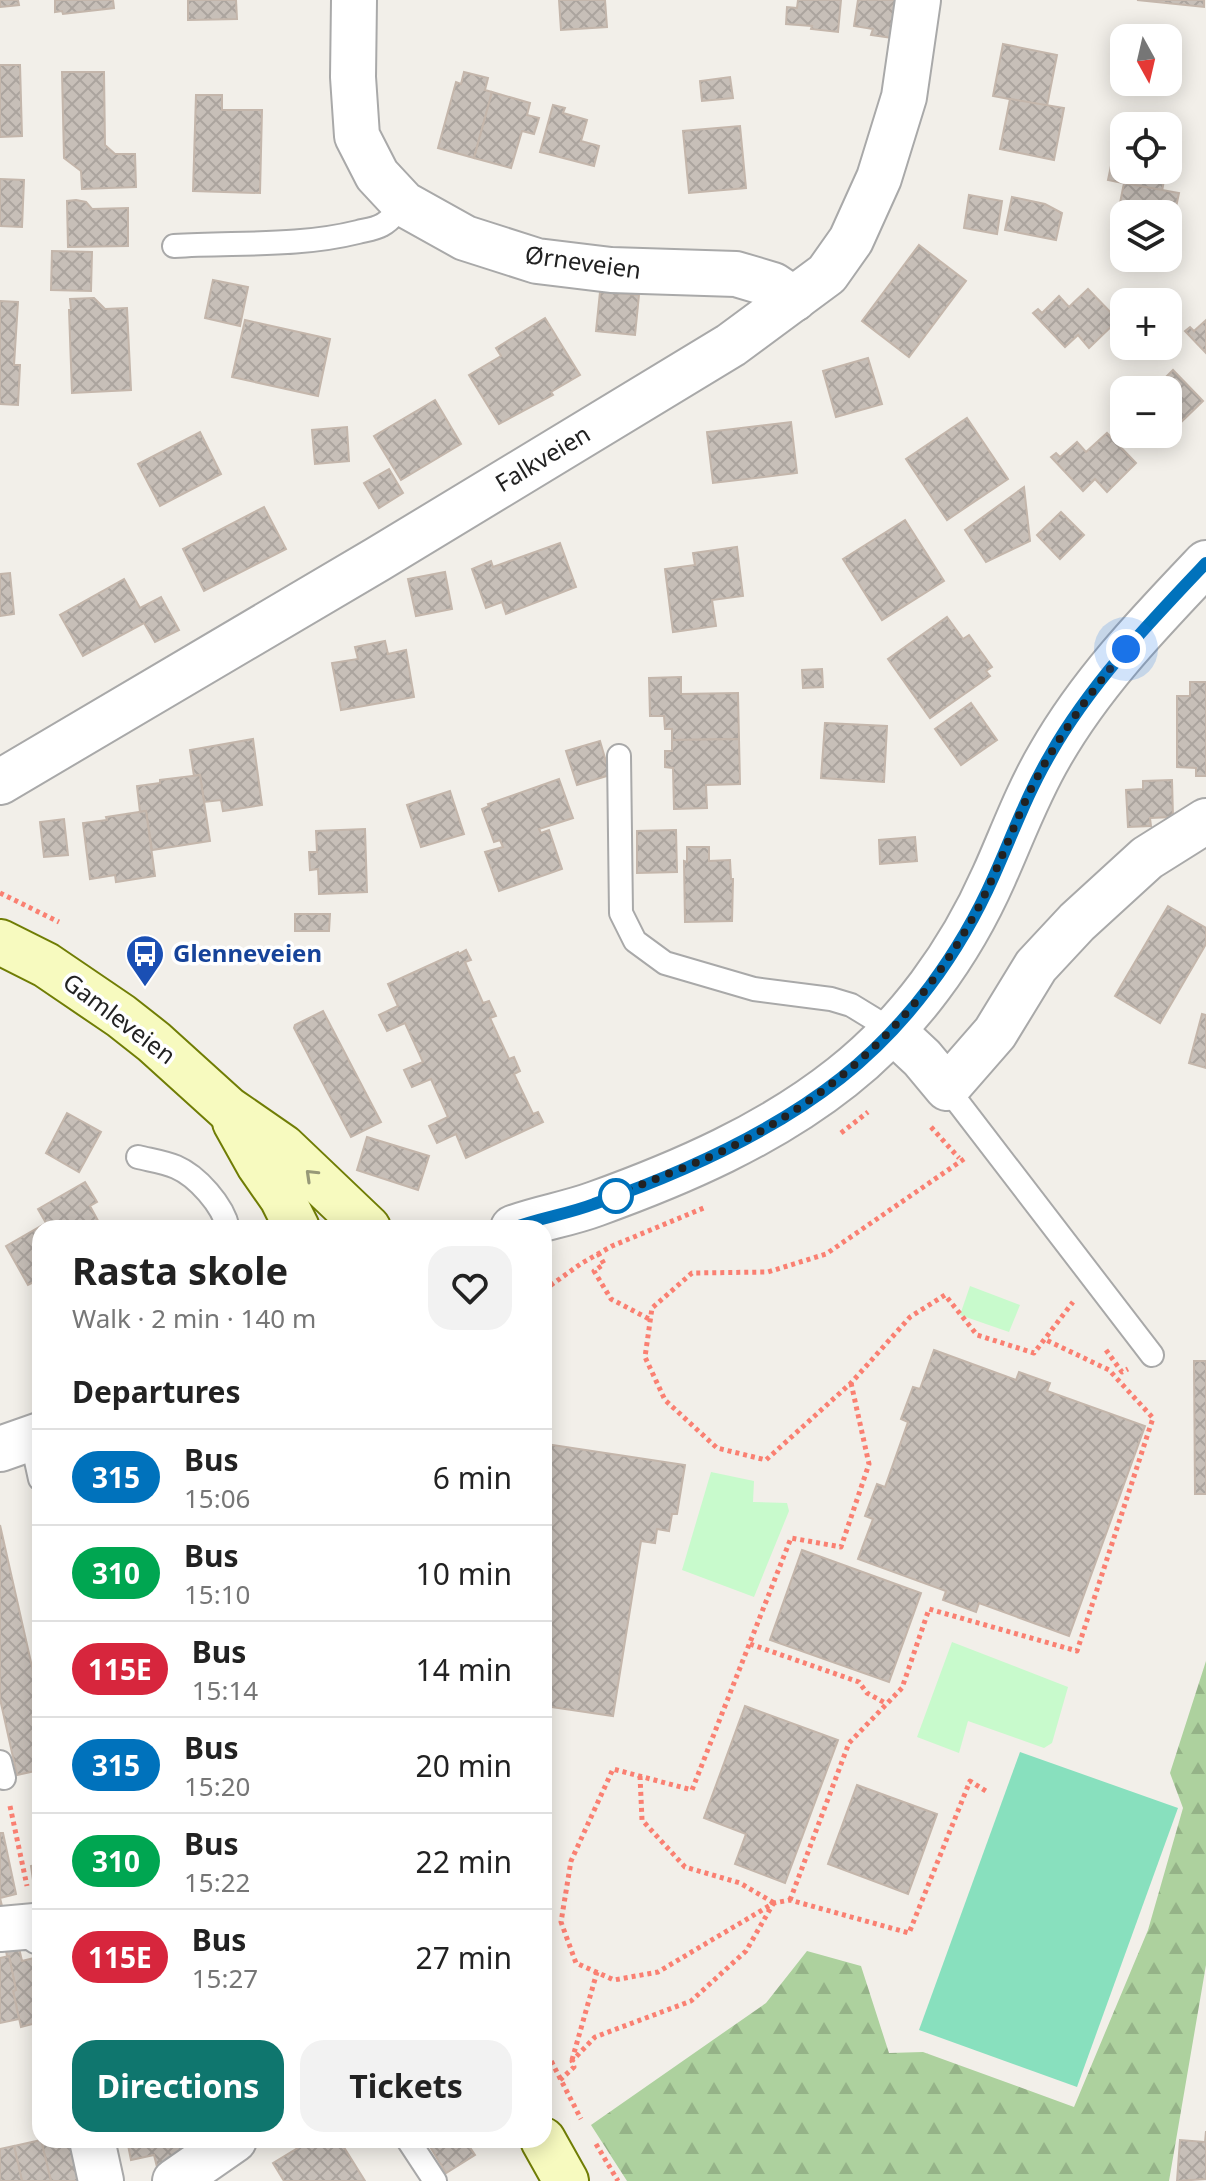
<!DOCTYPE html>
<meta charset="utf-8">
<style>
body{margin:0;font-family:"Noto Sans",sans-serif;background:#f2f2f2;color:#222;height:100vh;display:flex;flex-direction:column;font-size:30px;white-space:nowrap}
*{box-sizing:border-box;margin:0}
p{font-size:26px;color:#767676}
.icon{flex:none;width:44px;height:44px;fill:none;stroke:currentColor;stroke-width:2;stroke-linecap:round;stroke-linejoin:round}
.map{position:relative;flex:1;overflow:hidden}
.details{position:absolute;left:32px;top:1220px;width:520px;height:928px;display:flex;flex-direction:column;background:#fff;border-radius:24px;box-shadow:0 4px 20px #0003}
.details>*{flex:none}
.badge{padding:0 16px;border-radius:26px;font-size:28px;line-height:52px}
.needle{width:52px;rotate:172deg}
.tools{position:absolute;left:1110px;top:24px;display:grid;gap:16px}
.tools a{display:grid;place-items:center;width:72px;height:72px;border-radius:16px;background:#fff;box-shadow:0 4px 20px #0003;font-size:40px}
.you{position:absolute;width:40px;height:40px;margin:-20px;border:6px solid #fff;border-radius:50%;background:#1a73e8;box-shadow:0 0 0 12px #1a73e833}
.map>.badge{position:absolute;translate:-50% -50%;box-shadow:0 0 0 4px #fff}
h2{padding:0 40px;font-size:30px;line-height:72px}
.round{display:grid;place-items:center;flex:none;width:84px;height:84px;border-radius:24px;background:#f2f2f2}
.headline{display:flex;align-items:center;justify-content:space-between;height:136px;padding:0 40px}
h1{font-size:38px;font-weight:700;line-height:60px}
.cta{display:flex;gap:16px;margin-top:auto;padding:16px 40px}
.cta a{flex:1;height:92px;border-radius:24px;background:#0f766e;color:#fff;font-size:32px;font-weight:700;line-height:92px;text-align:center}
.cta a+a{background:#f2f2f2;color:#222}
ul{padding:0;list-style:none}
li{display:flex;align-items:center;gap:24px;height:96px;padding:0 40px;border-top:2px solid #e0e0e0}
li div{flex:1}
li b{display:block;font-size:30px}
li em{font-style:normal}
li .badge{min-width:88px;font-weight:700;text-align:center}
.map>svg:first-child{display:block}
</style>
<div class="map">
<svg width="1206" height="2181" viewBox="0 0 1206 2181">
<defs>
<pattern id="forest-firs" width="22" height="20" patternUnits="userSpaceOnUse" patternTransform="scale(2)"><rect width="22" height="20" fill="#add19e"/><path d="M5 1l3.5 6h-7zM16 11l3.5 6h-7z" fill="#95b388"/></pattern>
<pattern id="building-cross-hatch" width="8" height="8" patternUnits="userSpaceOnUse" patternTransform="scale(2)"><rect width="8" height="8" fill="#c7bfb8"/><path d="M0 0l8 8M0 8l8-8" fill="none" stroke="#aba49e"/></pattern>
</defs>
<rect width="100%" height="100%" fill="#f2efe9"/>
<polygon fill="url(#forest-firs)" points="1206,1661 1206,1965 1169,2181 627,2181 591,2125 766,2003 807,1951 861,1966 889,2053 923,2052 1074,2107 1148,1930 1183,1808 1170,1773"/>
<g fill="#c8facc">
<polygon points="970,1286 1020,1305 1009,1332 960,1315"/>
<polygon points="711,1472 754,1481 753,1502 787,1503 789,1511 754,1597 682,1570"/>
<polygon points="952,1642 1068,1687 1052,1743 1044,1748 968,1721 959,1753 917,1737"/>
</g>
<polygon fill="#88e0be" points="1020,1752 1178,1808 1077,2087 919,2030"/>
<g fill="url(#building-cross-hatch)" stroke="#c4b6ab" stroke-width="2">
<polygon points="0,0 18,0 19,5 0,7"/>
<polygon points="55,0 113,0 114,8 63,14 62,11 55,12"/>
<polygon points="188,0 236,0 237,19 188,20"/>
<polygon points="559,0 605,0 607,27 561,30"/>
<polygon points="798,0 841,0 838,32 811,29 812,26 786,24 787,7 797,8"/>
<polygon points="858,0 898,0 893,38 871,35 873,29 854,26"/>
<polygon points="1137,0 1204,0 1204,7"/>
<polygon points="1003,44 1057,55 1047,106 993,96"/>
<polygon points="0,65 20,65 22,136 0,137"/>
<polygon points="62,72 104,72 105,145 115,154 135,154 136,187 82,189 81,171 64,158"/>
<polygon points="464,72 488,78 485,90 492,92 474,158 438,148 456,82 461,84"/>
<polygon points="730,77 733,98 702,101 700,81"/>
<polygon points="492,92 530,103 527,115 539,118 534,134 522,131 511,168 474,158"/>
<polygon points="196,95 222,95 222,110 262,110 260,193 193,191"/>
<polygon points="1010,99 1064,108 1054,160 1000,149"/>
<polygon points="553,105 565,108 563,113 587,120 581,141 599,146 594,166 540,152"/>
<polygon points="740,126 746,188 689,193 683,131"/>
<polygon points="1119,128 1124,129 1124,170 1166,170 1162,191 1108,180"/>
<polygon points="0,179 24,180 22,227 0,226"/>
<polygon points="1124,183 1179,193 1168,245 1168,214 1124,214 1124,235 1114,233"/>
<polygon points="969,195 1002,201 997,234 964,228"/>
<polygon points="1012,197 1045,204 1062,213 1056,240 1005,230"/>
<polygon points="76,200 86,202 92,209 128,208 128,246 68,247 67,201"/>
<polygon points="919,245 966,281 909,357 862,321"/>
<polygon points="52,251 92,252 91,291 51,290"/>
<polygon points="213,280 248,287 240,326 205,318"/>
<polygon points="1088,289 1118,320 1089,348 1078,335 1065,347 1033,313 1038,309 1042,313 1059,296 1069,307"/>
<polygon points="600,292 639,295 635,335 596,331"/>
<polygon points="94,298 105,309 127,308 131,390 72,393 69,310 71,310 70,299"/>
<polygon points="0,301 18,302 14,365 20,365 18,405 0,404"/>
<polygon points="545,318 580,375 551,392 553,395 499,424 469,375 501,356 496,348"/>
<polygon points="245,320 330,339 318,396 232,377"/>
<polygon points="1206,320 1206,353 1185,331 1190,327 1194,331"/>
<polygon points="868,358 882,404 836,417 823,371"/>
<polygon points="1173,370 1203,401 1174,429 1168,422 1168,390 1132,390 1144,378 1154,389"/>
<polygon points="435,400 461,444 401,480 374,436"/>
<polygon points="967,418 1008,479 947,520 906,459"/>
<polygon points="791,422 797,473 713,483 707,432"/>
<polygon points="347,427 349,461 315,464 312,430"/>
<polygon points="200,432 221,474 160,506 138,464"/>
<polygon points="1107,433 1136,463 1107,492 1095,479 1083,491 1051,457 1056,453 1060,457 1077,442 1086,452"/>
<polygon points="389,469 403,493 379,508 364,483"/>
<polygon points="1024,487 1030,541 986,562 965,530"/>
<polygon points="264,507 286,549 204,591 183,549"/>
<polygon points="1061,512 1084,535 1060,559 1037,535"/>
<polygon points="905,520 944,581 882,620 843,559"/>
<polygon points="560,543 576,587 506,614 502,602 486,608 472,569 491,561 493,567"/>
<polygon points="737,547 743,596 712,600 716,626 673,632 665,569 695,565 693,553"/>
<polygon points="445,572 452,609 416,616 408,579"/>
<polygon points="10,573 14,614 0,616 0,574"/>
<polygon points="124,579 140,608 161,597 179,630 155,642 144,623 83,656 60,615"/>
<polygon points="947,617 963,639 969,635 992,667 986,671 990,676 930,718 888,659"/>
<polygon points="385,641 388,654 406,650 414,697 341,710 332,663 358,659 355,647"/>
<polygon points="822,669 823,687 803,688 802,670"/>
<polygon points="681,677 681,694 738,693 739,739 672,740 672,729 665,729 664,716 650,716 649,678"/>
<polygon points="1190,682 1206,682 1206,776 1196,776 1196,768 1177,767 1177,696 1190,696"/>
<polygon points="971,703 997,740 961,765 935,729"/>
<polygon points="825,723 887,726 884,782 821,778"/>
<polygon points="253,739 262,805 223,811 221,800 204,802 200,775 194,776 190,750"/>
<polygon points="739,739 740,784 706,785 707,808 674,809 673,768 665,767 665,751 672,751 672,740"/>
<polygon points="600,741 610,775 577,785 566,751"/>
<polygon points="200,775 210,841 152,850 146,811 140,812 137,786 160,783 160,780"/>
<polygon points="559,779 573,818 539,829 541,833 549,830 562,869 499,891 485,852 503,847 500,840 494,842 482,809 489,806 488,804"/>
<polygon points="1172,780 1173,817 1150,818 1151,826 1128,827 1126,790 1143,789 1143,781"/>
<polygon points="450,791 464,834 421,847 407,805"/>
<polygon points="146,811 155,876 116,882 115,875 90,879 83,823 107,820 106,817"/>
<polygon points="64,819 68,855 44,857 40,822"/>
<polygon points="365,829 367,892 319,894 318,869 310,870 309,852 317,852 316,831"/>
<polygon points="676,830 677,872 637,873 637,831"/>
<polygon points="915,837 917,861 880,864 879,840"/>
<polygon points="687,847 709,847 709,861 730,860 731,879 733,879 732,921 685,922 684,861 687,862"/>
<polygon points="1168,906 1206,928 1206,944 1160,1023 1115,996"/>
<polygon points="295,914 330,914 329,931 295,931"/>
<polygon points="466,950 471,960 465,962 483,1003 489,1001 496,1016 490,1018 509,1059 514,1057 520,1071 514,1074 533,1114 538,1112 543,1122 466,1158 456,1134 437,1143 429,1126 448,1117 431,1079 412,1087 404,1070 423,1062 405,1023 387,1031 379,1015 398,1006 388,984 458,952 459,954"/>
<polygon points="323,1011 381,1122 351,1137 294,1028 295,1025"/>
<polygon points="1202,1014 1206,1015 1206,1068 1189,1063"/>
<polygon points="67,1113 101,1132 79,1172 46,1153"/>
<polygon points="367,1137 429,1156 418,1190 357,1170"/>
<polygon points="85,1182 97,1202 90,1206 102,1228 40,1228 40,1279 28,1285 6,1246 46,1223 38,1209"/>
<polygon points="934,1350 1016,1380 1019,1372 1050,1383 1047,1391 1145,1426 1069,1636 979,1603 976,1612 943,1600 946,1591 858,1559 873,1519 865,1516 877,1484 885,1487 908,1422 901,1419 913,1387 920,1389"/>
<polygon points="1194,1361 1206,1361 1206,1494 1195,1494"/>
<polygon points="546,1444 685,1465 677,1514 672,1514 669,1531 657,1529 655,1543 641,1541 613,1716 544,1706 544,1455"/>
<polygon points="0,1525 40,1702 40,1770 17,1775 0,1699"/>
<polygon points="802,1550 921,1593 889,1682 770,1640"/>
<polygon points="745,1706 838,1740 785,1883 735,1864 746,1834 704,1818"/>
<polygon points="857,1785 937,1814 908,1894 828,1864"/>
<polygon points="0,1833 3,1833 16,1894 0,1898 5,1918 0,1919"/>
<polygon points="40,1864 40,1878 33,1880 31,1866"/>
<polygon points="19,1948 22,1961 38,1957 40,1967 40,2022 21,2027 13,1991 16,1990 9,1956 7,1956 6,1951"/>
<polygon points="9,1956 16,1990 13,1991 19,2019 0,2023 0,1958"/>
<polygon points="1206,2131 1206,2179 1177,2181 1180,2140 1205,2142"/>
<polygon points="41,2140 81,2140 83,2181 51,2181"/>
<polygon points="41,2140 51,2181 22,2181 14,2146"/>
<polygon points="113,2140 192,2140 194,2147 185,2160 157,2167 154,2155 131,2160 128,2145 114,2147"/>
<polygon points="311,2140 334,2140 336,2144 340,2141 365,2181 284,2181 273,2163"/>
<polygon points="426,2140 465,2140 475,2155 446,2173"/>
<polygon points="14,2146 22,2181 0,2181 0,2149"/>
</g>
<g fill="none" stroke-linecap="round" stroke-linejoin="round">
<defs>
<g id="service">
<path d="M174,246C236,242 298,247 358,232C366,230 375,229 382,225C391,221 397,211 404,204"/>
<polyline points="619,756 621,913 635,941 665,963 754,989 831,999 851,1005 892,1030"/>
<polyline points="947,1088 1152,1355"/>
<path d="M138,1157C150,1160 164,1162 176,1167C197,1176 223,1205 228,1228"/>
<polyline points="31,1438 40,1479"/>
<polyline points="0,1762 4,1778"/>
<polyline points="408,2140 435,2181"/>
</g>
<g id="minor">
<polyline points="354,0 353,77 357,136 377,175 404,204 465,238 537,261 611,270 736,274 773,285 794,299"/>
<polyline points="0,782 378,559 731,345 827,274 851,240 879,178 904,97 918,0"/>
<polyline points="892,1030 922,1058 947,1088 995,1033 1036,966 1077,922 1147,858 1206,821"/>
<polyline points="0,1449 40,1435"/>
<polyline points="0,1929 35,1926 40,1932"/>
<polyline points="92,2140 101,2181"/>
<polyline points="175,2181 234,2140"/>
</g>
<path id="tertiary" d="M513,1228C540,1218 568,1214 595,1204C681,1173 769,1135 842,1077C908,1025 960,953 994,876C1012,836 1027,794 1050,755C1091,683 1149,623 1206,563"/>
<g id="secondary">
<polyline points="0,942 46,965 121,1016 154,1042 228,1109 283,1147 368,1228"/>
<polyline points="235,1122 259,1165 282,1198 297,1228"/>
<polyline points="543,2140 566,2181"/>
</g>
</defs>
<use href="#service" stroke="#a9a9a9" stroke-width="26"/>
<use href="#minor" stroke="#a9a9a9" stroke-width="48"/>
<use href="#tertiary" stroke="#a9a9a9" stroke-width="48"/>
<use href="#secondary" stroke="#707d05" stroke-width="48"/>
<g stroke="#fa8072" stroke-width="5" stroke-dasharray="4 4" stroke-linecap="butt">
<polyline points="0,893 59,922"/>
<polyline points="931,1127 959,1158"/>
<polyline points="841,1133 868,1112"/>
<polyline points="964,1159 826,1254 768,1272 692,1273 652,1308 645,1357 665,1400 717,1448 766,1460 851,1383 910,1317 945,1295 977,1335 1034,1353 1073,1302"/>
<polyline points="598,1253 604,1264 594,1271 611,1299 651,1320"/>
<polyline points="544,1290 582,1263 612,1246 706,1207"/>
<polyline points="1106,1350 1122,1372 1128,1369"/>
<polyline points="851,1383 869,1464 841,1547 791,1538 692,1790 613,1769 571,1861 561,1922 576,1963 614,1980 658,1972 774,1903 790,1900 909,1933 970,1781 989,1793"/>
<polyline points="750,1644 859,1682 867,1693 887,1704"/>
<polyline points="640,1776 642,1820 685,1867 740,1883 774,1903"/>
<polyline points="10,1806 27,1886"/>
<polyline points="790,1900 849,1743 902,1688 929,1609 1077,1651 1153,1418 1109,1370 1044,1339"/>
<polyline points="544,2047 581,2119"/>
<polyline points="572,2060 597,1972"/>
<polyline points="560,2080 574,2067 572,2061 595,2037 691,2001 746,1951 773,1904"/>
<polyline points="596,2144 618,2181"/>
</g>
<use href="#service" stroke="#fff" stroke-width="22"/>
<use href="#minor" stroke="#fff" stroke-width="44"/>
<use href="#tertiary" stroke="#fff" stroke-width="44"/>
<use href="#secondary" stroke="#f7fabf" stroke-width="44"/>
</g>
<defs><path id="oneway-chevron" d="M-2-3.5L2.5 0L-2 3.5" fill="none" stroke-width="1.6" stroke-linecap="round" stroke-linejoin="round" transform="scale(2)"/></defs>
<use stroke="#979978" href="#oneway-chevron" transform="translate(311 1175) rotate(-136)"/>
<g fill="none" stroke-linecap="round" stroke-linejoin="round">
<defs>
<path id="line" d="M513,1228C539,1218 568,1214 594,1204C680,1174 770,1134 841,1078C908,1025 960,953 994,876C1012,836 1027,794 1050,755C1091,683 1149,623 1206,563"/>
</defs>
<use href="#line" stroke="#fff" stroke-width="18"/>
<use href="#line" stroke="#0072bc" stroke-width="12"/>
<path stroke="#222" stroke-width="8" stroke-dasharray="0 14.4" d="M616,1196C654,1178 695,1165 733,1146C833,1096 916,1020 971,921C995,879 1010,833 1031,789C1057,738 1090,693 1126,649"/>
</g>
<defs>
<symbol id="bus-pin" viewBox="-11 -11 22 30"><path d="M0 17L-7.5 6A9.5 9.5 0 1 1 7.5 6Z" fill="#1a4fb4" stroke="#fff"/><path d="M-5-6H5V4H4V6H2V4H-2V6H-4V4H-5ZM-3.5-4V0h7V-4ZM-3.5 1.2v1.5H-2V1.2ZM2 1.2v1.5H3.5V1.2Z" fill="#fff"/></symbol>
</defs>
<g fill-rule="evenodd">
<use href="#bus-pin" x="123" y="932" width="44" height="60"/>
</g>
<circle fill="#fff" stroke="#0072bc" stroke-width="4" cx="616" cy="1196" r="16"/>
<g text-anchor="middle" stroke-width="7" stroke-linejoin="round" paint-order="stroke">
<g font-size="24" fill="#222" stroke="#fff">
<text transform="translate(583 263) rotate(8)" y="8">Ørneveien</text>
<text transform="translate(543 459) rotate(-31)" y="8">Falkveien</text>
<text transform="translate(119 1019) rotate(37)" y="8">Gamleveien</text>
</g>
<g font-size="24" font-weight="bold" fill="#164399" stroke="#fff" text-anchor="start">
<text x="173" y="962">Glenneveien</text>
</g>
</g>
</svg>
<div class="tools">
<a><svg class="needle" viewBox="-14 -14 28 28"><path d="M0-13l5 13h-10z" fill="#e53935"/><path d="M0 13l5-13h-10z" fill="#767676"/></svg></a>
<a><svg class="icon" aria-label="locate" viewBox="0 0 24 24"><circle cx="12" cy="12" r="6"/><path d="M12 2v4M12 18v4M2 12h4M18 12h4"/></svg></a>
<a><svg class="icon" aria-label="layers" viewBox="0 0 24 24"><path d="M12 4l9 5-9 5-9-5zM3 14l9 5 9-5"/></svg></a>
<a>+</a>
<a>−</a>
</div>
<div class="you" style="left:1126px;top:649px"></div>
<section class="details">
<div class="headline"><div><h1>Rasta skole</h1><p>Walk · 2 min · 140 m</p></div><a class="round"><svg class="icon" aria-label="heart" viewBox="0 0 24 24"><path d="M12 20l-8-8c-3-5 5-10 8-4 3-6 11-1 8 4z"/></svg></a></div>
<h2>Departures</h2>
<ul>
<li><span class="badge" style="background:#0072bc;color:#fff">315</span><div><b>Bus</b><p>15:06</p></div><em>6 min</em></li>
<li><span class="badge" style="background:#00a651;color:#fff">310</span><div><b>Bus</b><p>15:10</p></div><em>10 min</em></li>
<li><span class="badge" style="background:#d7263d;color:#fff">115E</span><div><b>Bus</b><p>15:14</p></div><em>14 min</em></li>
<li><span class="badge" style="background:#0072bc;color:#fff">315</span><div><b>Bus</b><p>15:20</p></div><em>20 min</em></li>
<li><span class="badge" style="background:#00a651;color:#fff">310</span><div><b>Bus</b><p>15:22</p></div><em>22 min</em></li>
<li><span class="badge" style="background:#d7263d;color:#fff">115E</span><div><b>Bus</b><p>15:27</p></div><em>27 min</em></li>
</ul>
<div class="cta"><a>Directions</a><a>Tickets</a></div>
</section>
</div>
